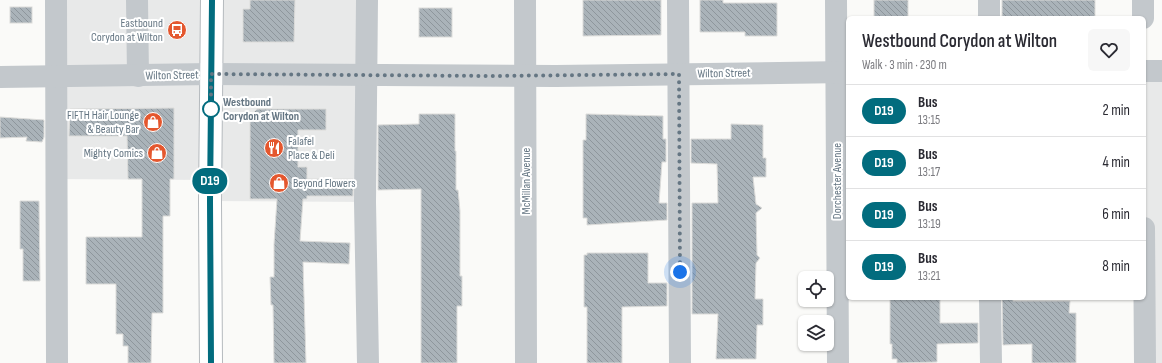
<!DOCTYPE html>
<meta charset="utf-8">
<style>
body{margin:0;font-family:"Sofia Sans Condensed",sans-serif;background:#f7f7f7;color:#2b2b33;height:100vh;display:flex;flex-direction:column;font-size:15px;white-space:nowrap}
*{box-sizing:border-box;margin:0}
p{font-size:13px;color:#7c7c81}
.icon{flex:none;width:22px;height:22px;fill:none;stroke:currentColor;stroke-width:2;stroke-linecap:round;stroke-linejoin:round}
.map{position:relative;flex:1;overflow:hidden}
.details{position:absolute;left:846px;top:16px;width:300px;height:284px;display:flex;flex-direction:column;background:#fff;border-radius:6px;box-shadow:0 1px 3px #0004}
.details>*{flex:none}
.badge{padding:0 8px;border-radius:13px;font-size:14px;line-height:26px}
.controls{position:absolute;left:798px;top:271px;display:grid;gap:8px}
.controls a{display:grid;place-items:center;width:36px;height:36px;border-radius:6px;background:#fff;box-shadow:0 1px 3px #0004;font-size:20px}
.you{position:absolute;width:20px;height:20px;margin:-10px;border:3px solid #fff;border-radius:50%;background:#1a73e8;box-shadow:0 0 0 6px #1a73e833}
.map>.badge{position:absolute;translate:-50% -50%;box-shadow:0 0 0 2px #fff}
.round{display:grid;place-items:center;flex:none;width:42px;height:42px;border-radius:6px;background:#f7f7f7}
.head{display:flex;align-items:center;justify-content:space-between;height:68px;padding:0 16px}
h1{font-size:19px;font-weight:600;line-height:30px}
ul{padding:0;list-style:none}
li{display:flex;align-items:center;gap:12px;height:52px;padding:0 16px;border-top:1px solid #e1e1e2}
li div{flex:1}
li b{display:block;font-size:15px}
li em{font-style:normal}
li .badge{min-width:44px;font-weight:700;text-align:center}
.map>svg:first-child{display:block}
</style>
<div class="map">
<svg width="1162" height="363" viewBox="0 0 1162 363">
<defs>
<pattern id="building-back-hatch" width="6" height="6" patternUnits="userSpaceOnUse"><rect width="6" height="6" fill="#aab3b9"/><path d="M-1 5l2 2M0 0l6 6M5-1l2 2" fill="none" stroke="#8e969c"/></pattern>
</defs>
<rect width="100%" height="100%" fill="#fafaf8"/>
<g fill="#e8e9e9">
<polygon points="56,0 367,0 365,202 210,201 210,180 55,179"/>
<polygon points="1144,71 1162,71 1162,363 1145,363"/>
</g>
<g fill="url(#building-back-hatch)" stroke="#dcdcda">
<polygon points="250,0 295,0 294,42 243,42 243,9 250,9"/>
<polygon points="583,0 661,0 661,35 583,36"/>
<polygon points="700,0 723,0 723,3 777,3 777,36 745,36 745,32 700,32"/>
<rect x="874" y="0" width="34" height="18"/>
<rect x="1002" y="0" width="93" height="18"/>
<rect x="10" y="7" width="22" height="16"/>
<rect x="419" y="8" width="33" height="29"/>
<polygon points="174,108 174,179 170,179 170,216 163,216 163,313 152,313 151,363 128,363 128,346 123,346 123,334 116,334 116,284 86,284 86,237 142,237 142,179 128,179 127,136 69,136 70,109"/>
<polygon points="257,109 326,109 326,130 298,130 298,167 307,167 307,179 353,179 353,196 307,196 307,199 303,199 300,241 350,243 349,264 303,262 306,363 274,363 273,305 271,305 270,277 274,277 274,244 277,199 250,199 250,116"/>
<polygon points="419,114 455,114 455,151 456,151 456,190 458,190 460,211 460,276 462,276 462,306 457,306 457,363 421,363 421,189 378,190 378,125 419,124"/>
<polygon points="586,114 663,116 663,139 666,139 666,162 662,162 659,203 667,203 667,220 587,225 587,218 583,218 583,140 586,140"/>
<polygon points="0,117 44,120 44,137 42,142 26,141 27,137 0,138"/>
<polygon points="731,124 763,125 763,158 766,158 766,177 753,177 756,204 762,208 756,213 757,255 760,258 756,263 755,299 763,299 763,325 757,325 756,359 716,359 718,314 692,314 692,203 718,203 717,164 691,163 691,139 731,139"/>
<polygon points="20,201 39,201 40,281 23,281 23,249 20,249"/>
<polygon points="587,253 648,253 648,283 667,283 667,306 622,307 622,363 587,363 587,307 584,307 584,255 587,255"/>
<polygon points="1002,298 1013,298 1013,301 1070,301 1069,313 1076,313 1076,363 1032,363 1032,344 1003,345"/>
<polygon points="890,299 940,299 940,323 978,323 978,343 937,344 937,362 897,363 897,359 892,359 892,344 890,344"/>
</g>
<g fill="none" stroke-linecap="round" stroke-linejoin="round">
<defs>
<polyline id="major" points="211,363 210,201 212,0"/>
</defs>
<use href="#major" stroke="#b5babe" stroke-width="24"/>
<g stroke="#c3c8cc" stroke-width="22">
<polyline points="56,0 57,363"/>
<polyline points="137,0 138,76"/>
<polyline points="367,0 365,202 368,363"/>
<polyline points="525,0 526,363"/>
<polyline points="678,0 680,363"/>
<polyline points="836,0 838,363"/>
<polyline points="989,0 989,18"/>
<polyline points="1143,0 1143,18"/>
<polyline points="1144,71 1162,71"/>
<polyline points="0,77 211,74 556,76 848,72"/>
<polyline points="1144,228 1145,363"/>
<polyline points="990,298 991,363"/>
</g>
<use href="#major" stroke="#fff" stroke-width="22"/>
</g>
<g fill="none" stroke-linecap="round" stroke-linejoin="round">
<defs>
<polyline id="line" points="211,363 210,201 212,0"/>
</defs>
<use href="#line" stroke="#fff" stroke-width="9"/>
<use href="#line" stroke="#026c7e" stroke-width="6"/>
<polyline stroke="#657683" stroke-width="4" stroke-dasharray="0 7.2" points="211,109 211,74 494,76 679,74 680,272"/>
</g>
<defs>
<symbol id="bus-disc" viewBox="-11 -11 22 22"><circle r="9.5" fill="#e4572e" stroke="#fff"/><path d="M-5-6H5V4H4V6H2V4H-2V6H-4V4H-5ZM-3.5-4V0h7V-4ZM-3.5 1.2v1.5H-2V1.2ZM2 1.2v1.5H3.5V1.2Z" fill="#fff"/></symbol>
<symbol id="shop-disc" viewBox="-11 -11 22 22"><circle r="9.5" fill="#e4572e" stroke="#fff"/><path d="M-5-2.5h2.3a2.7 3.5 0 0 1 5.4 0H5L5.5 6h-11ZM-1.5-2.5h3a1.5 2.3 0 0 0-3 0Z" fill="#fff"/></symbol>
<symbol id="restaurant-disc" viewBox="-11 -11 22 22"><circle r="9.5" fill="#e4572e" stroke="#fff"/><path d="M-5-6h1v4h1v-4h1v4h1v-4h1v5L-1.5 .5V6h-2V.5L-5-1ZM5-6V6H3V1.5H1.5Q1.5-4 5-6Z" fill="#fff"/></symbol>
</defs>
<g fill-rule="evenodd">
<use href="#bus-disc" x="166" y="19" width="22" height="22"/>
<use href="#shop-disc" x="142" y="111" width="22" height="22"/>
<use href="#restaurant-disc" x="263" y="137" width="22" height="22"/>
<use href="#shop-disc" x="146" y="142" width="22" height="22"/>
<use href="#shop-disc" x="268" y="172" width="22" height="22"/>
</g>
<circle fill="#fff" stroke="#026c7e" stroke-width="2" cx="211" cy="109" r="8"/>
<g text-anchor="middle" stroke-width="4" stroke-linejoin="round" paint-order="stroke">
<g font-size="12" fill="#657683" stroke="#fff" text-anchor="end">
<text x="163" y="27">Eastbound<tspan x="163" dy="14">Corydon at Wilton</tspan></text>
<text x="139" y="119">FIFTH Hair Lounge<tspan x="139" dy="14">&amp; Beauty Bar</tspan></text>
<text x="288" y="145" text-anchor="start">Falafel<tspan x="288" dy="14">Place &amp; Deli</tspan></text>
<text x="143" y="157">Mighty Comics</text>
<text x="293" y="187" text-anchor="start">Beyond Flowers</text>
</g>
<g font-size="12" fill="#657683" stroke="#fff">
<text transform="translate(724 73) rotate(-1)" y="4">Wilton Street</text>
<text transform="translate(172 75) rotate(-1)" y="4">Wilton Street</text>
<text transform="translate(526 181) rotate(-90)" y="4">McMillan Avenue</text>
<text transform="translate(837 181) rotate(-90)" y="4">Dorchester Avenue</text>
</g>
<g font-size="12" font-weight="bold" fill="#657683" stroke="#fff" text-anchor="start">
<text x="223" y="106">Westbound<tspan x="223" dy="14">Corydon at Wilton</tspan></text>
</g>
</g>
</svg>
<div class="controls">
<a><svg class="icon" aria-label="locate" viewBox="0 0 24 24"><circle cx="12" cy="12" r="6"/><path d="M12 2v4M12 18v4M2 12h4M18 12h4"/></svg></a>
<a><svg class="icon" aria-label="layers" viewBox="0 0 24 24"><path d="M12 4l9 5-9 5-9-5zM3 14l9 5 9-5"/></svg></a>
</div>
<div class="you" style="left:680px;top:272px"></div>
<b class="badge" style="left:210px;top:181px;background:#026c7e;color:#fff">D19</b>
<section class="details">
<div class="head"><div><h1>Westbound Corydon at Wilton</h1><p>Walk · 3 min · 230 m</p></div><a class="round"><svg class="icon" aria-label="heart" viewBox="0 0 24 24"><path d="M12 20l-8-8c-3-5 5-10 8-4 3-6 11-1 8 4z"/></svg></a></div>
<ul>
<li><span class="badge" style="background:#026c7e;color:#fff">D19</span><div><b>Bus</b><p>13:15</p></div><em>2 min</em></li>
<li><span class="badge" style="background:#026c7e;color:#fff">D19</span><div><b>Bus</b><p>13:17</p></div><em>4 min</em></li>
<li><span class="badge" style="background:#026c7e;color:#fff">D19</span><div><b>Bus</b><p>13:19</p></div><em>6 min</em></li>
<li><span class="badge" style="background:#026c7e;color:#fff">D19</span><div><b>Bus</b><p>13:21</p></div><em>8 min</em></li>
</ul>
</section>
</div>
